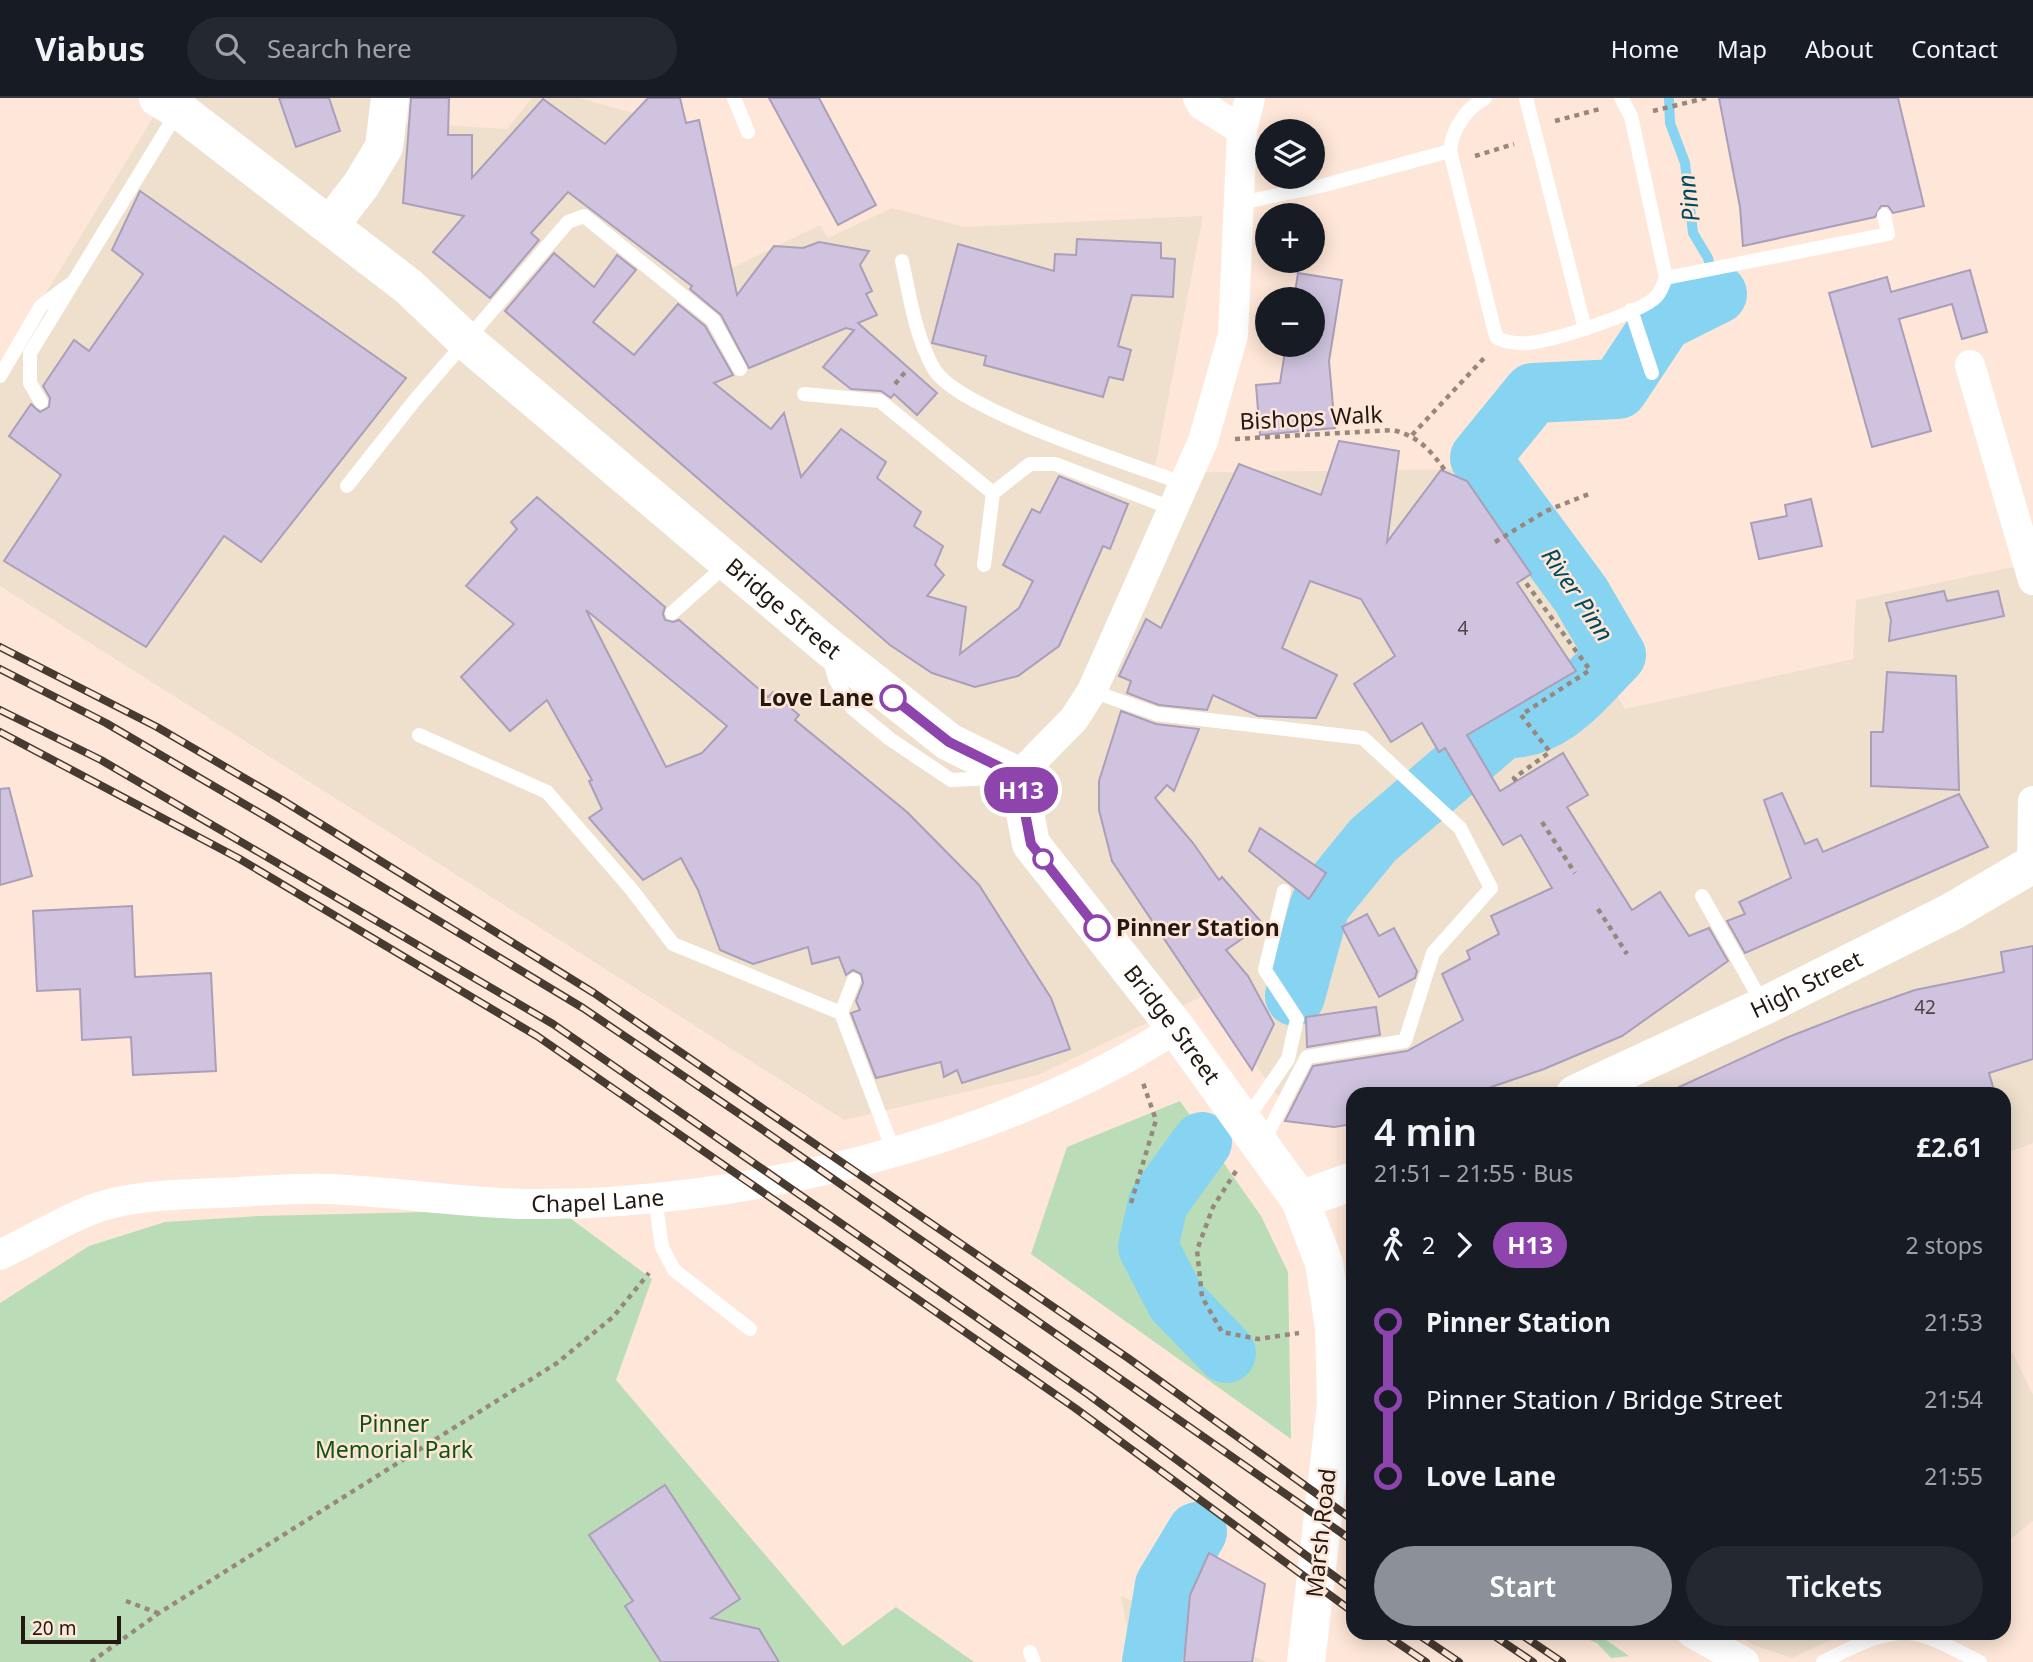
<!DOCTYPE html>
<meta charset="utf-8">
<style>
body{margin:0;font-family:"Noto Sans",sans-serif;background:#242831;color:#f1f3f6;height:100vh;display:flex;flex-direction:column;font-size:26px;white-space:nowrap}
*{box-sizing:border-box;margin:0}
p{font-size:23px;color:#9ea1a6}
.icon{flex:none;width:38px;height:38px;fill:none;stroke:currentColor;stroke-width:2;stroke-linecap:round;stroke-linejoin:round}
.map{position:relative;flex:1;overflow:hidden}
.drawer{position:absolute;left:1346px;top:989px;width:665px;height:553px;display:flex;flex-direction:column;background:#171b24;border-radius:21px;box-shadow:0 4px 18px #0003}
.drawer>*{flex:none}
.badge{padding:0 14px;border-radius:23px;font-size:24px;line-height:46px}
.controls{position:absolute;left:1255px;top:21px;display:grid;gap:14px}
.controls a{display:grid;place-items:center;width:70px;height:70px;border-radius:50%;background:#171b24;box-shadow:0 4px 18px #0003;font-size:35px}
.scale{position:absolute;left:21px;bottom:18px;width:100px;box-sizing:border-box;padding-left:7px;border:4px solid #231912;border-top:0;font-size:19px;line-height:24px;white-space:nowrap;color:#231912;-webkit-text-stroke:5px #fee7d8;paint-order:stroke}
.map>.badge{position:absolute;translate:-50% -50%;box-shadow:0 0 0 4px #fff}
.legs{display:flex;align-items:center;gap:10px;height:77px;padding:0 28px;font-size:23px}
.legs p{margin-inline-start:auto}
.head{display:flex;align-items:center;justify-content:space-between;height:119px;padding:0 28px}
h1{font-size:38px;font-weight:600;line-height:52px}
.button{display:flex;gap:14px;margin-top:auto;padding:14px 28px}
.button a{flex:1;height:80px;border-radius:42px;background:#8c9099;color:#fff;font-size:28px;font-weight:600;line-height:80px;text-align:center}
.button a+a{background:#242831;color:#f1f3f6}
ul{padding:0 28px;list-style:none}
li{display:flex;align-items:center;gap:24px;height:77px;font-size:26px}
li i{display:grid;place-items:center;width:10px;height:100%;margin:0 9px;background:currentColor}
li i::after{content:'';width:18px;height:18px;margin:-9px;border:5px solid;border-radius:50%;background:#171b24}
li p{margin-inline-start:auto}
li:first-child i{background:linear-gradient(#0000 50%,currentColor 0)}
li:last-child i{background:linear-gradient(currentColor 50%,#0000 0)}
header{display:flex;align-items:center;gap:42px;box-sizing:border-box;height:98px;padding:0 35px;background:#171b24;border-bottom:2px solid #363941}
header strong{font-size:33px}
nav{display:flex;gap:38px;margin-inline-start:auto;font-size:24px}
.search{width:490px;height:63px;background:#242831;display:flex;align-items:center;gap:18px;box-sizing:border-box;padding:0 24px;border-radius:38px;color:#9ea1a6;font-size:26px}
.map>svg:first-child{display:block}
</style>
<header>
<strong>Viabus</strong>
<div class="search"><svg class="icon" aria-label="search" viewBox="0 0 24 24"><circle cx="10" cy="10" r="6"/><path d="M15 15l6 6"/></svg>Search here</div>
<nav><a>Home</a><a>Map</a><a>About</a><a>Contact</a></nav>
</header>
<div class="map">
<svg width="2033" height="1564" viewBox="0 0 2033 1564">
<rect width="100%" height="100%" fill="#fee7d8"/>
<g fill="#eee0cc">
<polygon points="165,0 374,0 376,23 507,31 532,0 579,0 633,15 675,178 697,187 820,127 828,140 892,110 964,129 1203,118 1154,375 1473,371 1566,505 1625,611 1853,561 1856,502 2033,465 2033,1045 2004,1056 2004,996 1353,996 1353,1024 1299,1025 1203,898 1038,977 844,1022 0,488 0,270"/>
<polygon points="2004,1237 2033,1297 2033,1423 2004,1446"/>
<polygon points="1121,1498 1266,1564 1134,1564"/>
<polygon points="1735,1535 1844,1535 1792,1560 1751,1546"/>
</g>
<g fill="#baddb7">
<polygon points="1180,1003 1261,1118 1288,1174 1291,1341 1031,1156 1067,1049"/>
<polygon points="558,1111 652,1181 616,1282 843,1548 896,1509 974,1564 0,1564 0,1205 89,1148 165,1124 259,1118"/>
<polygon points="1574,1535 1596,1535 1629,1558 1611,1560 1597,1545"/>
</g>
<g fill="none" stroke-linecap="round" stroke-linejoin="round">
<polyline stroke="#86d4f1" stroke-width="10" points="1669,0 1670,25 1685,65 1693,135 1708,160 1717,196"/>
<g stroke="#86d4f1" stroke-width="60">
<path d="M1295,898L1320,807L1373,742L1504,630C1553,633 1585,588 1616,557L1581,497L1480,360L1533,295L1618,291L1663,223L1717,196"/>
<polyline points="1202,1044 1158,1105 1148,1149 1176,1203 1226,1255"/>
<polyline points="1152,1564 1165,1487 1197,1434"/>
</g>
</g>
<g fill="#cfc3df" stroke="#ab9eb9" stroke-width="2" fill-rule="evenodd">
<polygon points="279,0 329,0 340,33 296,49"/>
<polygon points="411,0 449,0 448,37 472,37 472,80 543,1 605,46 648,0 680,0 686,25 699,22 737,197 774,148 803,150 819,144 869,153 860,167 872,193 866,196 877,217 858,225 937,295 917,317 894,296 891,300 881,293 851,291 823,269 854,232 846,230 749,270 721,217 690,191 692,188 568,94 531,135 539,142 490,200 433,154 464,118 403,105"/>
<polygon points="769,0 819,0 876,107 838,127"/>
<polygon points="1719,0 1898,0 1924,108 1893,115 1888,108 1881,108 1875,119 1743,148 1740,109"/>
<polygon points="140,93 406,280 261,464 224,438 146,549 4,463 61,377 9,338 31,306 40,314 49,309 50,300 43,288 74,242 89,253 143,176 112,152"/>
<polygon points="1077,141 1161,145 1161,160 1175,161 1173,199 1132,197 1118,248 1131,252 1123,282 1109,279 1103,299 984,267 986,258 932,245 958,146 1054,173 1055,156 1076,157"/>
<polygon points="554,155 594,189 617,157 636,172 593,224 634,257 678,206 705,228 733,277 714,285 771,331 784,315 801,379 841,331 886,364 877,380 921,414 914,428 943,448 935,467 944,477 927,498 966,509 960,556 1019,510 1033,483 1003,467 1032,411 1040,415 1059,378 1128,406 1110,451 1103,448 1059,548 1018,578 975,589 932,575 890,547 505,213"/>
<polygon points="1970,172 1987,234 1962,241 1952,206 1899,221 1931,333 1872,349 1829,195 1887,179 1891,194"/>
<polygon points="1298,175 1342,182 1329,263 1335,330 1260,337 1256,287 1280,285 1286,247 1312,247 1312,201 1294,201"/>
<polygon points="1339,343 1399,353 1387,444 1441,372 1467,383 1531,476 1517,485 1576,573 1467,637 1500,693 1563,655 1588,697 1567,709 1632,812 1660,794 1689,838 1709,830 1728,863 1622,938 1544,971 1471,996 1353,996 1353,1026 1334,1029 1285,1023 1313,968 1407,953 1463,922 1442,876 1470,861 1467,853 1499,836 1491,818 1552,790 1521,737 1503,747 1445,650 1439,654 1422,625 1391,644 1354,586 1395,558 1361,501 1310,483 1282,550 1337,577 1316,620 1258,618 1213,597 1207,612 1159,607 1127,595 1131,583 1119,578 1146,521 1161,530 1239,366 1321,397"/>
<path d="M537,399L665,509L663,516L665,522L673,524L679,522L768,599L773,594L799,617L795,622L907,714L979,787L1051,900L1070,951L962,985L957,972L944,979L941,964L876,980L851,915L860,912L856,903L863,885L861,876L853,872L846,877L839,859L812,866L808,849L753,866L720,852L698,792L681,760L643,782L589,720L602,711L589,683L592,682L547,602L510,633L461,579L514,526L466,488L517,431L511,424ZM586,512L727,628L702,655L666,669Z"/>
<polygon points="1811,401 1822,448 1759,461 1751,425 1787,418 1785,407"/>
<polygon points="1944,493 1947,503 1998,493 2004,518 1889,543 1891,522 1886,505"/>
<polygon points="1887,574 1956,578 1959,692 1871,688 1871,634 1883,634"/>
<polygon points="1121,613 1156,626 1199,631 1174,693 1167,687 1155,700 1193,745 1219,782 1222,779 1263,826 1226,852 1248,878 1274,926 1252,972 1112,763 1099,712 1099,683"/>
<polygon points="9,690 32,778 0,787 0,691"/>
<polygon points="1782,695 1805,746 1817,741 1823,754 1959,696 1988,749 1745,855 1727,823 1745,816 1739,804 1791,780 1764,702"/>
<polygon points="1260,730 1326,775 1309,801 1249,753"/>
<polygon points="132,808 135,879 211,875 216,973 133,977 131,939 82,942 80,891 37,893 33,813"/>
<polygon points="1367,816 1379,838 1394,830 1417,873 1415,880 1379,899 1342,829"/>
<polygon points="2033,848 2033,961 1989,975 1995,996 1664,996 1786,940 1850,915 1915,892 2004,874 2001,854"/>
<polygon points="1376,909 1380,937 1307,949 1306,919"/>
<polygon points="665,1387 740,1501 711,1520 759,1531 779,1564 661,1564 625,1508 633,1503 589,1437"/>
<polygon points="1209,1455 1265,1486 1252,1564 1184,1564 1190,1497"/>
</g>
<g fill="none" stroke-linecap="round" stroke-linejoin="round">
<g stroke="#98877c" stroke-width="4.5" stroke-dasharray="5 5" stroke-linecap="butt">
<polyline points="1653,13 1706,0"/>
<polyline points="1555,23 1600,11"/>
<polyline points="1475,58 1514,46"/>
<polyline points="895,286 907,272"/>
<polyline points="1412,337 1486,258"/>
<path d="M1235,341L1393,332C1420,339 1431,353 1447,375"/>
<polyline points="1495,444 1546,413 1589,396"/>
<polyline points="1516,683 1514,680 1550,654 1521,617 1590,572 1523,481"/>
<polyline points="1542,724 1575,775"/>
<polyline points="1598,811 1627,856"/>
<polyline points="1236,1073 1213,1109 1197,1152 1202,1199 1222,1234 1258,1241 1299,1235"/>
<polyline points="1131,1105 1156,1022 1143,985"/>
<polyline points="126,1503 158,1515"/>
<polyline points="91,1564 159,1515 557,1265 613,1219 649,1175"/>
</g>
<g stroke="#fff" stroke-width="14">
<polyline points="734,0 748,34"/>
<path d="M1485,0C1466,11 1452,31 1450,53L1494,231L1497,240C1508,245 1517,246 1529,245C1555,242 1638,216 1656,199C1661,194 1663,186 1666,180L1631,18L1621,0"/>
<polyline points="1526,0 1585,231"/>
<polyline points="1240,105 1321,88 1450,53"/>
<path d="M902,163C910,199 915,238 934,271C958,312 1134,367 1185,386"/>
<polyline points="1666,180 1888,136 1884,117"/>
<polyline points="1631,212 1652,275"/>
<polyline points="0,278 41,208 69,187"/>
<polyline points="804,296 880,303 993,395"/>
<polyline points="41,304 30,285 30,255 178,13"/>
<polyline points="347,388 415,302 568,124 584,118 713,222 740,271"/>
<polyline points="984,467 993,395 1030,366 1055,366 1174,411"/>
<polyline points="672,515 727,466"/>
<polyline points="830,562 835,581 852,610 890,641 951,682 996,680"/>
<polyline points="1092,593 1157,616 1363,640 1460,730 1491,790 1433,855 1405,943 1307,959 1263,1044"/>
<polyline points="419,637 547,694 632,792 673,846 841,915 894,1054"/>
<polyline points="1702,798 1763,906"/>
<polyline points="841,915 854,882"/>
<polyline points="1245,1024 1288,961 1297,921 1265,872 1284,793"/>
<polyline points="655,1100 662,1149 674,1172 750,1231"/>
<polyline points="1030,1554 1034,1564"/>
<path d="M1823,1564C1850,1550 1889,1528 1921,1537C1941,1543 1961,1555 1980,1564"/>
</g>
<g stroke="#fff" stroke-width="30">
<polyline points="1198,0 1202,7 1242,32"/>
<polyline points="1970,267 2033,482"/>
<polyline points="1018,678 1074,621 1092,593 1203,343 1233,237 1242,32 1250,0"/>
<polyline points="2032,767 2033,703"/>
<path id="s1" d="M0,1157C32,1142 66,1120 99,1109C136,1097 177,1097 215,1095C253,1094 293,1089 331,1091C397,1094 462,1105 527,1106C736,1109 1001,1045 1176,930"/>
<polyline points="1692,1535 1744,1564"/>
</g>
<g stroke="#fff" stroke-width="38">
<path id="s2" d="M158,0L179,12L409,189L466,243L826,547L949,644L1018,678L1031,746L1176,930L1300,1102L1324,1165L1334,1229L1336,1306L1306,1564"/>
<polyline points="331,126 361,87 384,49 390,0"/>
<path id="s3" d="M1575,996L1764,908L1951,814L2033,766"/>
<polyline points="1300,1102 1353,1083"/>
</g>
<defs>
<g id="rail">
<polyline points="0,549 157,629 282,702 594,895 1128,1260 1353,1422"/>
<polyline points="0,571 106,625 270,721 583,910 763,1032 1353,1443"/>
<polyline points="0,612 101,662 553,926 1089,1297 1353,1492"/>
<polyline points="0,634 238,760 537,938 1075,1310 1353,1514"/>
<polyline points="1383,1535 1426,1564"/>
<polyline points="1416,1535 1459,1564"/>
<polyline points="1490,1535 1533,1564"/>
<polyline points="1519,1535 1562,1564"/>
</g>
</defs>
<use href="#rail" stroke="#463a31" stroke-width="8"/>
<use href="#rail" stroke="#fee7d8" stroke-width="5" stroke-dasharray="16" stroke-linecap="butt"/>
</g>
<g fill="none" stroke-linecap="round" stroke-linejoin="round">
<defs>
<polyline id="line-1" points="893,600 949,644 1018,678 1031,746 1097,830"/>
</defs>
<use href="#line-1" stroke="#fff" stroke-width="16"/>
<use href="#line-1" stroke="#8e44ad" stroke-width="10"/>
</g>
<g fill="#fff" stroke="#8e44ad" stroke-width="3.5">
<circle cx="893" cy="600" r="12"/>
<circle cx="1043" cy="761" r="9"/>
<circle cx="1097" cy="830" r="12"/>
</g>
<g text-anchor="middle" stroke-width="5" stroke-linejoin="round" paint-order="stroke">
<g font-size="19" fill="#4e4445">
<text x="1463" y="537">4</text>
<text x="1925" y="916">42</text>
</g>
<g font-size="23" fill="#231912" stroke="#fee7d8">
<text transform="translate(1311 320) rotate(-3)" y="8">Bishops Walk</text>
<text dy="8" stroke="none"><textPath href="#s2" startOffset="808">Bridge Street</textPath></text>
<text dy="8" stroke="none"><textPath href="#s3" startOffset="256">High Street</textPath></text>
<text dy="8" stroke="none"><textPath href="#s2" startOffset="1396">Bridge Street</textPath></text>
<text dy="8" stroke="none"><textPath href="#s1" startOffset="611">Chapel Lane</textPath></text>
<text transform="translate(1321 1435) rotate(-84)" y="8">Marsh Road</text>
</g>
<g font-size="23" font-weight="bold" fill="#231912" stroke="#fee7d8" text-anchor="end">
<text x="874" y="608">Love Lane</text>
<text x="1116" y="838" text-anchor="start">Pinner Station</text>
</g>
<g font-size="23" fill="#115210" stroke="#fee7d8">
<text x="394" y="1334">Pinner<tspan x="394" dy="26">Memorial Park</tspan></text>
</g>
<g font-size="24" font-style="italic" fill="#01495c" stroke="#fee7d8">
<text transform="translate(1689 100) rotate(-97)" y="8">Pinn</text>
<text transform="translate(1577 497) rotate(56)" y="8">River Pinn</text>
</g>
</g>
</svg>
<div class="controls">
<a><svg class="icon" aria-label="layers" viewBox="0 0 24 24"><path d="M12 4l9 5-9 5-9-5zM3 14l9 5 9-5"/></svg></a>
<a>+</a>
<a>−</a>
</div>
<div class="scale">20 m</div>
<b class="badge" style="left:1021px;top:692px;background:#8e44ad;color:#fff">H13</b>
<section class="drawer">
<div class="head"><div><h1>4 min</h1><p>21:51 – 21:55 · Bus</p></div><b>£2.61</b></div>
<div class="legs"><svg class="icon" aria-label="walk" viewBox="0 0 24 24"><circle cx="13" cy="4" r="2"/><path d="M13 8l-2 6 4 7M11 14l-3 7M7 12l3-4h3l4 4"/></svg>2<svg class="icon" aria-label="forward" viewBox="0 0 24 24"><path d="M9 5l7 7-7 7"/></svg><b class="badge" style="background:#8e44ad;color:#fff">H13</b><p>2 stops</p></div>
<ul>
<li><i style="color:#8e44ad"></i><b>Pinner Station</b><p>21:53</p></li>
<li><i style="color:#8e44ad"></i><span>Pinner Station / Bridge Street</span><p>21:54</p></li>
<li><i style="color:#8e44ad"></i><b>Love Lane</b><p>21:55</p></li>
</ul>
<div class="button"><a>Start</a><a>Tickets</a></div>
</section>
</div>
